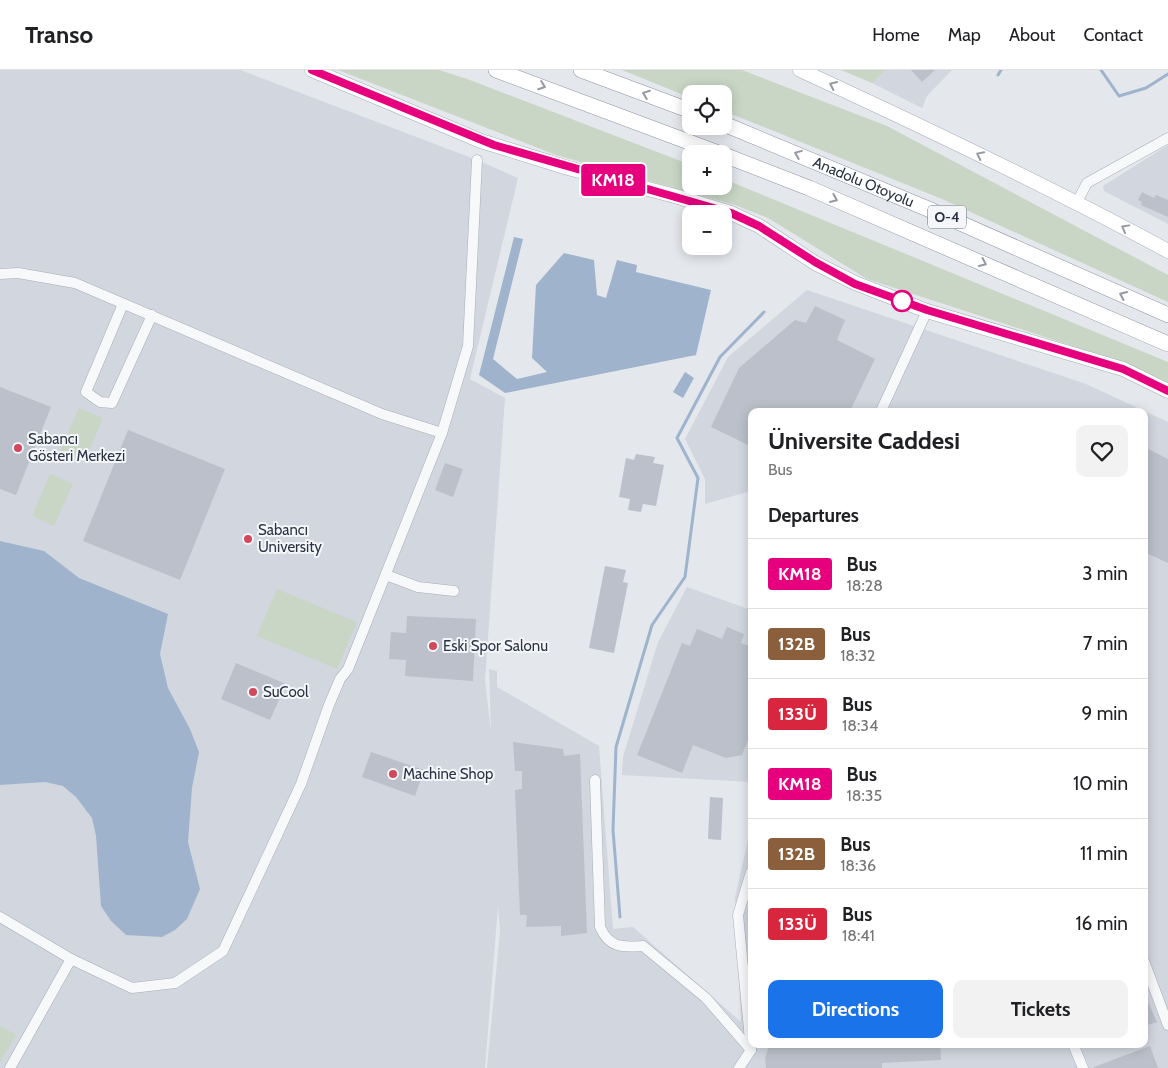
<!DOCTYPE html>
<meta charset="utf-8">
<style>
body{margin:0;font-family:Cabin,sans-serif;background:#f2f2f2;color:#202124;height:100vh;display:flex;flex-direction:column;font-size:19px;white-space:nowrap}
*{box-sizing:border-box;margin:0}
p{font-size:16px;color:#757577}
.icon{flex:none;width:28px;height:28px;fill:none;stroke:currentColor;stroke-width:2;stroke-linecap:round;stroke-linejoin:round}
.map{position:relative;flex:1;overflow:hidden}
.drawer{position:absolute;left:748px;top:338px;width:400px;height:640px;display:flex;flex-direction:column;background:#fff;border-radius:10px;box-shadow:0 2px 12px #0003}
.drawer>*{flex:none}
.badge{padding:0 10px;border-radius:4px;font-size:18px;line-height:32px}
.controls{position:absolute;left:682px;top:15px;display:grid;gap:10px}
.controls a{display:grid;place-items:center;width:50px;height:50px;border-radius:10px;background:#fff;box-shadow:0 2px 12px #0003;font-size:25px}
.map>.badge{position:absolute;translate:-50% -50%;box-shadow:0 0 0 2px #fff}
h2{padding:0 20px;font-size:19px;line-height:45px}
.round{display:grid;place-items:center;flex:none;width:52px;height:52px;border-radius:10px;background:#f2f2f2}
.headline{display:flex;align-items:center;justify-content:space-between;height:85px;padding:0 20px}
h1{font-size:24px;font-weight:700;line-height:38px}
.cta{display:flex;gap:10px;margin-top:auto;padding:10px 20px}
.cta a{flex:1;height:58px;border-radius:10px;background:#1a73e8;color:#fff;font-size:20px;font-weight:700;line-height:58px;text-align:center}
.cta a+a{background:#f2f2f2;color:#202124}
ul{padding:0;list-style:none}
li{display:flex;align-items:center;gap:15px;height:70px;padding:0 20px;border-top:1px solid #e0e0e0}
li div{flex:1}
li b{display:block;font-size:19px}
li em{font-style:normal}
li .badge{min-width:55px;font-weight:700;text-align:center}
header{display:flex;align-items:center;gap:30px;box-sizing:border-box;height:70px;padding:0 25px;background:#fff;border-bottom:1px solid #e0e0e0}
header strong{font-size:24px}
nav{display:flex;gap:28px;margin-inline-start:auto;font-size:18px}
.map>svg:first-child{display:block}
</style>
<header>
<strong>Transo</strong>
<nav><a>Home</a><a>Map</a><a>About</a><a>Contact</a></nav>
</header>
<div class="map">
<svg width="1168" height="998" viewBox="0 0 1168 998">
<rect width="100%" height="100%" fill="#e4e7ec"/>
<g fill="#d2d6de">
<polygon points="0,0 240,0 477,90 518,108 470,309 505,328 485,610 491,662 489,599 497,601 497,617 599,676 613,859 633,857 741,952 735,827 751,757 751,974 1144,974 1144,341 751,341 751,421 705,434 705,409 685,369 728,287 807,220 1086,314 1168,352 1168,998 487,998 500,861 498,836 485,998 0,998"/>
<polygon points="886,0 952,0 927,26 922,38 872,13"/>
<polygon points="1168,75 1168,154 1104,121 1103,116"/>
<polygon points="687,517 751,540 751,712 622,705 623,687 658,572"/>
</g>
<g fill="#c9d6c5">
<polygon points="338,0 439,0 470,10 691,95 691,116 724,116 724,109 1168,292 1168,314 1131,295 867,209 768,148 735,135 556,85"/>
<polygon points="622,0 742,0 887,56 1168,205 1168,232 942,129 724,41 724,24 691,24 691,28"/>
<polygon points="841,0 886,0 872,13"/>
<polygon points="79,338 103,348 84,392 60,381"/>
<polygon points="50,404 73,414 54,456 32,446"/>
<polygon points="277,519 357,552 337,599 257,566"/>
<polygon points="0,956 16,965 0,992"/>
</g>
<g fill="#9fb4cc">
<polygon points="514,167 523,169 493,289 517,309 547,302 532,288 536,215 564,183 594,190 597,225 606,228 617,190 637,195 636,202 711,220 696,285 505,323 479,305"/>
<polygon points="685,302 694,308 683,328 673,322"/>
<polygon points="0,471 44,481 79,508 168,544 160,584 168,618 190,659 199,682 192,718 188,772 200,819 187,849 175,860 162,867 126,865 111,851 101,836 96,766 92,748 76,727 63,716 45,712 0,715"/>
</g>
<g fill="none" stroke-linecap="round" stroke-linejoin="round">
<g stroke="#9fb4cc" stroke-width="3">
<polyline points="1101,0 1119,26 1146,18 1168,4"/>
<polyline points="998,5 1001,0"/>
<polyline points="620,847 613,760 616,677 652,555 685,507 698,408 677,368 720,287 764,242"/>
</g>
</g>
<g fill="#bbc0ca">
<polygon points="911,0 935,0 922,12"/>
<polygon points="1142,122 1154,128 1156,125 1168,130 1168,147 1141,135 1142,132 1138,130"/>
<polygon points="815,236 845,250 837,270 875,289 850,341 751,341 751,368 748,375 711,357 739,298 795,250 806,253"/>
<polygon points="0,317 51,337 16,425 0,419"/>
<polygon points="128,360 225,399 180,510 83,471"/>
<polygon points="1144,377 1168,389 1168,493 1144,482"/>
<polygon points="636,384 655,387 653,393 664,395 656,436 643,434 641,442 628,440 630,429 619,427 626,388 634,390"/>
<polygon points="445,393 463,399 453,427 435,420"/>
<polygon points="605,496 626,500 623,512 628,513 614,583 589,578"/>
<polygon points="407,546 476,549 473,611 405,606 406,590 389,589 391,562 406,563"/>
<polygon points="727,557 744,564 741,573 751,577 751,663 742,685 726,688 693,675 682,703 637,685 682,573 690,576 697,559 722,569"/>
<polygon points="236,593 286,614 270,650 221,629"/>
<polygon points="513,672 563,679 564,686 580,684 587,863 561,866 561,856 526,857 527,845 520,845 515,720 522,719 522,701 515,701"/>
<polygon points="371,682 424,700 415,726 362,707"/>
<polygon points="710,727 723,728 721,770 708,769"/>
<polygon points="1144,923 1157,952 1144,956"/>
<polygon points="770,974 940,974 941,990 882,993 882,998 766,998 765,988"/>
<polygon points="1150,976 1158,998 1094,998 1094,997"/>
</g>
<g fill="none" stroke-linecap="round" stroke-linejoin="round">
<defs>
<g id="minor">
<polyline points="1077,132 1087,113 1168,68"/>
<polyline points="0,204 18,203 75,213 382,344 442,363 468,276 477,90"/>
<polyline points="123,234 86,322 100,332 112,333 152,245"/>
<polyline points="881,341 927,241"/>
<polyline points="386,505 418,517 454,521"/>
<path d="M595,710L600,857C610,879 623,877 643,876L706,928L751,980"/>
<polyline points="0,847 71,889 132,918 175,913 223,881 301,714 329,635 340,609 348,599 442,363"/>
<polyline points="1144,891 1168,955"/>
<polyline points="1073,974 1083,998"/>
<polyline points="10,998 71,889"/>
<polyline points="739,998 751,980 738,845 751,802"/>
</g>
<g id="major">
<polyline points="312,0 481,71 568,98 675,126 731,143 759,156 815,193 855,213 927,241 1123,299 1168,321"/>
<path d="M800,0C924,57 1048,116 1168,181"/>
</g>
<g id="highway">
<polyline points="496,0 721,84"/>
<polyline points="581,0 691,41"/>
<path id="s1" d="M724,54L933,141L1168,245"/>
<polyline points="724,85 809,118 1168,274"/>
</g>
</defs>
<use href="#minor" stroke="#a9aeb7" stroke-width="11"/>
<use href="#major" stroke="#a3abb8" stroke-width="15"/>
<use href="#highway" stroke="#8b94a3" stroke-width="16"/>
<use href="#minor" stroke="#f7f8fa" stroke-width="10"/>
<use href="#major" stroke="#fff" stroke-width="14"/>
<use href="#highway" stroke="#fff" stroke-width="15"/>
</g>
<defs><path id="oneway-chevron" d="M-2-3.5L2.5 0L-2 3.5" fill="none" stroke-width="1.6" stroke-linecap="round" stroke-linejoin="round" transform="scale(1.25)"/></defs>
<g stroke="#959aa2">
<use href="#oneway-chevron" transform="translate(833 15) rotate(-155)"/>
<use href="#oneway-chevron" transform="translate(542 16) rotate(20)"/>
<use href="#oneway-chevron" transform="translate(646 24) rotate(-159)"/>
<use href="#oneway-chevron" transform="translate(798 84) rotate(-158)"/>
<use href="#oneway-chevron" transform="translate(980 85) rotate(-154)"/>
<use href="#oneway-chevron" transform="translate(834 129) rotate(23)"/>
<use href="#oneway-chevron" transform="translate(1125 158) rotate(-151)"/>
<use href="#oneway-chevron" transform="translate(983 193) rotate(24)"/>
<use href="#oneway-chevron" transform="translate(1123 225) rotate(-156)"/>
</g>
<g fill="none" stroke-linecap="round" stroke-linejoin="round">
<defs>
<polyline id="line" points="312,0 494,75 731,143 759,156 815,192 855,214 927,240 1123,299 1168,321"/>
</defs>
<use href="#line" stroke="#fff" stroke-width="11"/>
<use href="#line" stroke="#e6007e" stroke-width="8"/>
</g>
<circle fill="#fff" stroke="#e6007e" stroke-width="2.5" cx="902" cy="231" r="10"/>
<g fill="#d1495b" stroke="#f4f6f9" stroke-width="2">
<circle cx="18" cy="378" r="5"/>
<circle cx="248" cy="469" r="5"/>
<circle cx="433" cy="576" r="5"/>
<circle cx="253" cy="622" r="5"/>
<circle cx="393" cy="704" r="5"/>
</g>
<g text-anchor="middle" stroke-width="4" stroke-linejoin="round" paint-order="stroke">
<rect fill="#f4f6f9" stroke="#676e7b" stroke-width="1" x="928" y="135.5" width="38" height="23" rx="4"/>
<g font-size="14" font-weight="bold" fill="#2b3445">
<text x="947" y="152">O-4</text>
</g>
<g font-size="15" fill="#2b3445" stroke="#f4f6f9">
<text dy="5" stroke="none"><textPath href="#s1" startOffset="151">Anadolu Otoyolu</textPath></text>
</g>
<g font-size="15" fill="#2b3445" stroke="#f4f6f9" text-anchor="start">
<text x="28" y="374">Sabancı<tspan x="28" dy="17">Gösteri Merkezi</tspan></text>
<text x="258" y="465">Sabancı<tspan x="258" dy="17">University</tspan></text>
<text x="443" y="581">Eski Spor Salonu</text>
<text x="263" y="627">SuCool</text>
<text x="403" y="709">Machine Shop</text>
</g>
</g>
</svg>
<div class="controls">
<a><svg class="icon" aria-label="locate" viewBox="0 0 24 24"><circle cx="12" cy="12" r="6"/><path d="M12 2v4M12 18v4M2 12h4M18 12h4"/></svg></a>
<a>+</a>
<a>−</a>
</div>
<b class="badge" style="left:613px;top:110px;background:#e6007e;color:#fff">KM18</b>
<section class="drawer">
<div class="headline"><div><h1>Üniversite Caddesi</h1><p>Bus</p></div><a class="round"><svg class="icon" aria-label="heart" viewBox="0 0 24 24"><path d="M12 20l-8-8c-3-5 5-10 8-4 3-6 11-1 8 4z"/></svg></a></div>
<h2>Departures</h2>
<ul>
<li><span class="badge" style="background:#e6007e;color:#fff">KM18</span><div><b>Bus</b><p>18:28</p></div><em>3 min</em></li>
<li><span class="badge" style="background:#8b5e3c;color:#fff">132B</span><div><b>Bus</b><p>18:32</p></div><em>7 min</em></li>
<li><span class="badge" style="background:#d7263d;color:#fff">133Ü</span><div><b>Bus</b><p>18:34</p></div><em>9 min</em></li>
<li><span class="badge" style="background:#e6007e;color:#fff">KM18</span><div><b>Bus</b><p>18:35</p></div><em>10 min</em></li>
<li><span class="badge" style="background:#8b5e3c;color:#fff">132B</span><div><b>Bus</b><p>18:36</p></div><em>11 min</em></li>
<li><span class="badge" style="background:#d7263d;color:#fff">133Ü</span><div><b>Bus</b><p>18:41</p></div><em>16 min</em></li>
</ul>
<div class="cta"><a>Directions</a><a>Tickets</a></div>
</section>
</div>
